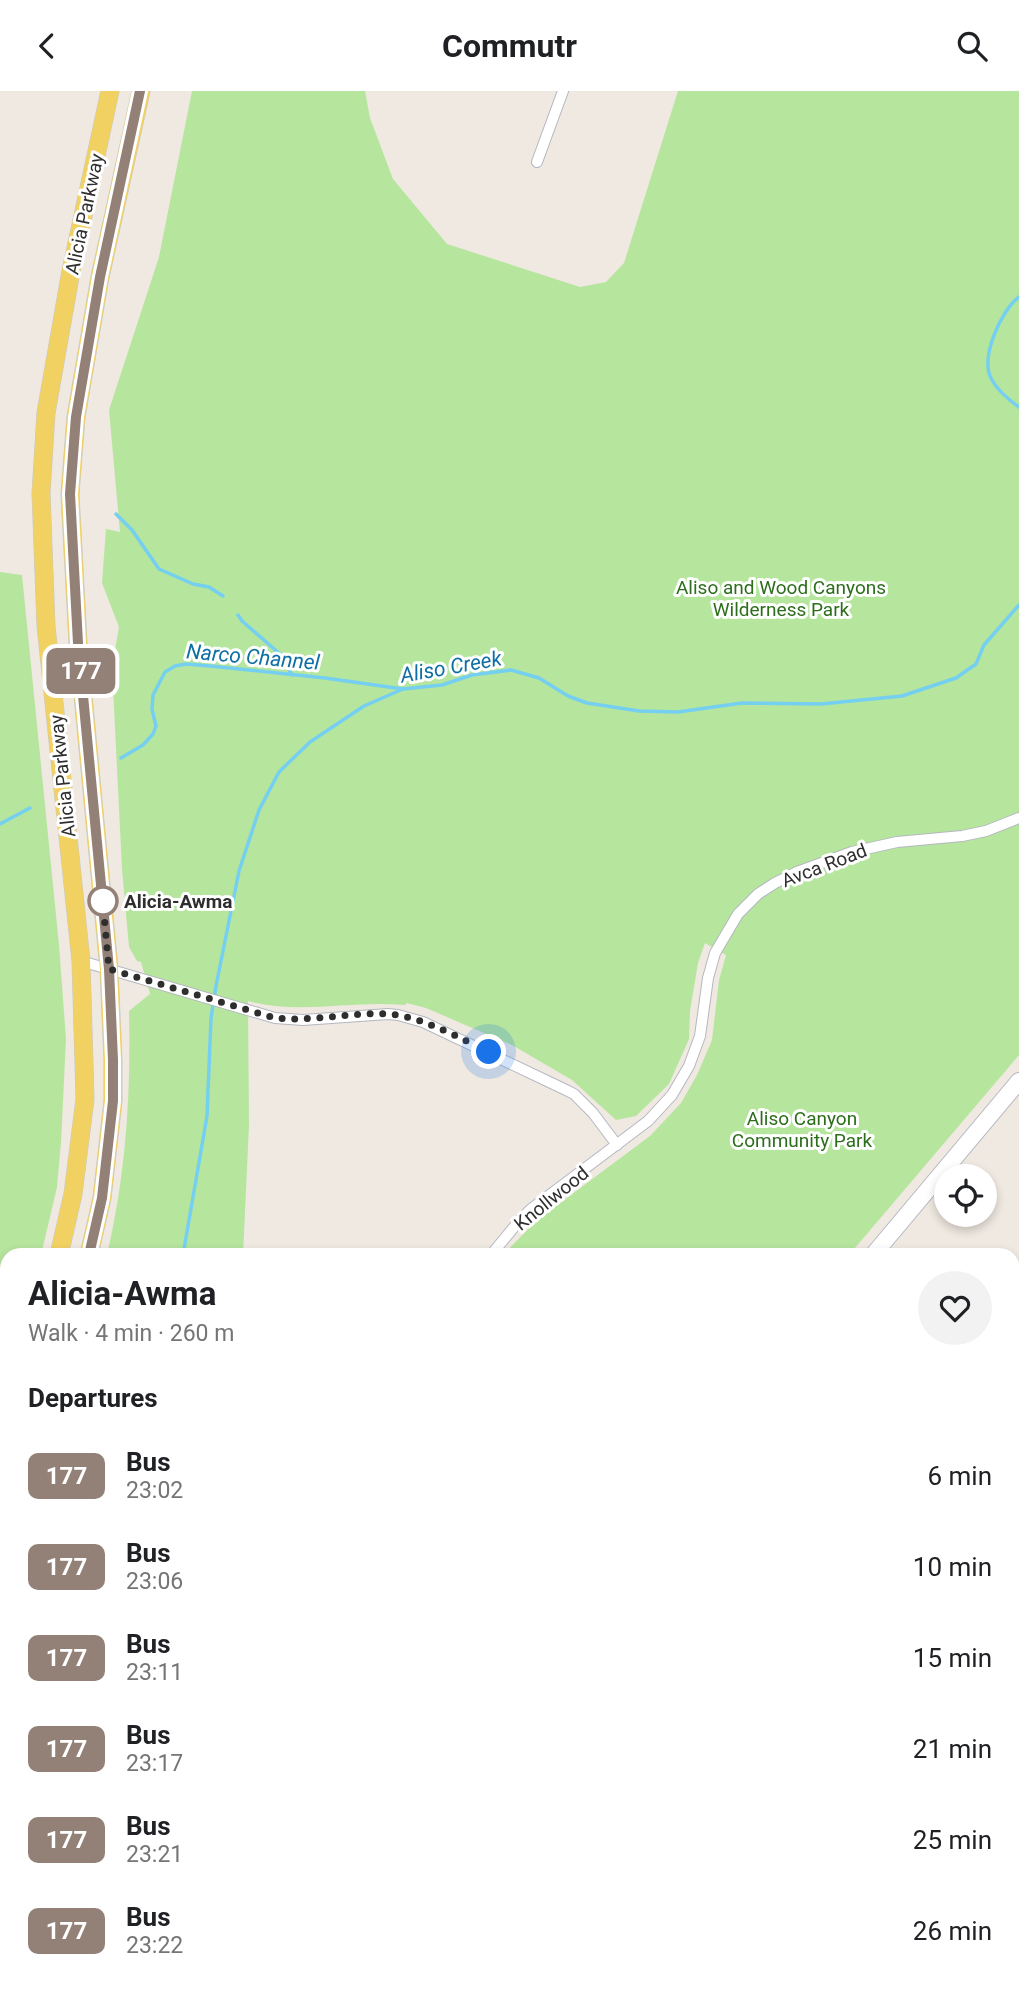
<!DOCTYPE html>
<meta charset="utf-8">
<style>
body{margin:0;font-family:Roboto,sans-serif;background:#f2f2f2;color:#202124;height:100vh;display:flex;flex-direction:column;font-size:26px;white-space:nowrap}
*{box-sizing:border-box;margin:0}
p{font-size:23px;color:#757577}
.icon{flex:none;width:38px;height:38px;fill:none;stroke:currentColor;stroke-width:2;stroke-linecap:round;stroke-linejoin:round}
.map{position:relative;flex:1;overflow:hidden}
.panel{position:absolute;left:0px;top:1157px;width:1020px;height:744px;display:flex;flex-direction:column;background:#fff;border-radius:21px 21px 0 0;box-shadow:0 4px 10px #0003}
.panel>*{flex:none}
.badge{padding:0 14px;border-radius:10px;font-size:24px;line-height:46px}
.buttons{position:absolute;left:934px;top:1073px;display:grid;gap:14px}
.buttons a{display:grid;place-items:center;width:63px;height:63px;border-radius:50%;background:#fff;box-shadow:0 4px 10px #0003;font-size:35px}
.you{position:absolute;width:35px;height:35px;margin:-18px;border:5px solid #fff;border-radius:50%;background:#1a73e8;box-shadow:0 0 0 10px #1a73e833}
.map>.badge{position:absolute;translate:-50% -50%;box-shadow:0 0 0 4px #fff}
h2{padding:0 28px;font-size:26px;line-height:63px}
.round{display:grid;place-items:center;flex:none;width:74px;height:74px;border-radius:37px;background:#f2f2f2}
.summary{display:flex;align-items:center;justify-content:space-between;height:119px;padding:0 28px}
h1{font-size:33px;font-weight:700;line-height:52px}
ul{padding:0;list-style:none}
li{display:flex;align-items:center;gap:21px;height:91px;padding:0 28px}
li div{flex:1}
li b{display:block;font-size:26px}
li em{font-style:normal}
li .badge{min-width:77px;font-weight:700;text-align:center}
header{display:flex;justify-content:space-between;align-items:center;height:91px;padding:0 28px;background:#fff;font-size:32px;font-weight:700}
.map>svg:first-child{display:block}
</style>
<header><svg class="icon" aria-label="back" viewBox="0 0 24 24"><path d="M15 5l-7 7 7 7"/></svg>Commutr<svg class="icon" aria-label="search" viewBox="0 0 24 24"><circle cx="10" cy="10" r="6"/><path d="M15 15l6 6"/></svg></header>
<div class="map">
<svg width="1019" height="1900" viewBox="0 0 1019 1900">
<rect width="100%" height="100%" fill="#efe9e1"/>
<g fill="#b6e59e">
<path d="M192,0H365L370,27L393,88L447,153L580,196L606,191L624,172L678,0H1019V964L849,1164H503L536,1130L650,1045L681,1012L697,984L712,949L719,889L726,864L705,852L698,872L690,920L689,948L669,993L636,1025L616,1029L572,989L512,954L426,917L407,912L405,914C352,909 300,924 248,910L249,1034L243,1164H107C126,1083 131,1003 129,920L150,903L141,871L137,870L129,856L122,778L112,576L119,536L102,492L106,438L120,441L109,319L159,166Z"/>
<polygon points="0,481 22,484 59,854 66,948 61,1051 57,1096 41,1164 7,1164 7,1266 0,1282"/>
<polygon points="0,1686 7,1689 7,1894 172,1894 172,1900 0,1900"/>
</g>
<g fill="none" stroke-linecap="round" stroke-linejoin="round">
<g stroke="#75cff0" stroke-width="3.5">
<path d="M1019,206C1001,219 979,268 992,289C998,300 1009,309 1019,316"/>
<polyline points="116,423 132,439 159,478 193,493 209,496 223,505"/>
<polyline points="238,524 242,530 280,563 292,584"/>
<polyline points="121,667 143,654 153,643 156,635 152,618 153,604 165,581 175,575 186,573 210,575 325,587 403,598"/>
<polyline points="0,733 30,717"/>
<polyline points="183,1164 207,1025 211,927 216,895 239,780 259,719 279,681 310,651 364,615 403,598 442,594 472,584 511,579 539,587 568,605 587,612 639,620 678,621 742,612 821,613 902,605 956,587 976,573 984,554 1019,514"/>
<polyline points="0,1553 7,1545"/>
</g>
<defs>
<g id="minor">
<polyline points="537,71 563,0"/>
<polyline points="81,870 275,927 303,929 388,923 398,924 423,931 564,998 574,1003 593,1022 617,1054"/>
<polyline points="491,1164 519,1130 531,1118 648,1030 672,1004 689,975 700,945 708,887 715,862 738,823 758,803 775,792 797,781 852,761 897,751 962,745 986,740 1019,727"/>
<polyline points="187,1894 188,1900"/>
<polyline points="637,1894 652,1900"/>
<polyline points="792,1894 799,1900"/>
<polyline points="871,1894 879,1900"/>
<polyline points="576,1900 581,1894"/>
<polyline points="810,1900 812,1894"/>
</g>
<g id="tertiary">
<polyline points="1013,1834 1019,1829"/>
<polyline points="964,1900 968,1894"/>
</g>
<polyline id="secondary" points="873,1164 1019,990"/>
<g id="primary">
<polyline points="59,1164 73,1103 85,1008 81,870 46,535 41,402 46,322 71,180 110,0"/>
<polyline points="89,1164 102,1107 113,1010 113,969 109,878 78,552 70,403 76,326 100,186 141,0"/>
<polyline points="0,1343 7,1327"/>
<polyline points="0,1405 7,1391"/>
<polyline points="0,1601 7,1605"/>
<polyline points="464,1894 471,1900"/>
</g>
</defs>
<use href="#minor" stroke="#b4b7c1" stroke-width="12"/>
<use href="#tertiary" stroke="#b4b7c1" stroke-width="16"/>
<use href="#secondary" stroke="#b4b7c1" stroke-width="18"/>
<use href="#primary" stroke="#c9c9c9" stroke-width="19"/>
<use href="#minor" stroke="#fff" stroke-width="10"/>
<use href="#tertiary" stroke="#fff" stroke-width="14"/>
<use href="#secondary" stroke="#fff" stroke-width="16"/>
<use href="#primary" stroke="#f2d163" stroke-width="18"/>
</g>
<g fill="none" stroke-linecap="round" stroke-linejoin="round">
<defs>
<polyline id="line" points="89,1164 102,1107 113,1010 113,969 109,878 78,552 70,403 76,326 100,186 140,0"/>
</defs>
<use href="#line" stroke="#fff" stroke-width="16"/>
<use href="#line" stroke="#938177" stroke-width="10"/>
<path stroke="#2e2e2e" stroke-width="7" stroke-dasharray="0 12.6" d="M103,810L102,802L109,878L275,927C313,931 350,921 388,923C421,925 459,947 489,961"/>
</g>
<circle fill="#fff" stroke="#938177" stroke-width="3.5" cx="103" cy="810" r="14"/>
<g text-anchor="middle" stroke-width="6" stroke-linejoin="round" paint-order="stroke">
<g font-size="19" fill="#2e2e2e" stroke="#fff">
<text transform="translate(84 123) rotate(-78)" y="7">Alicia Parkway</text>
<text transform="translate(62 685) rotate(-96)" y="7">Alicia Parkway</text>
<text transform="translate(824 774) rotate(-21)" y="7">Avca Road</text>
<text transform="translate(551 1107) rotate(-39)" y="7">Knollwood</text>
</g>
<g font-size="19" fill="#2c6e1b" stroke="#fff">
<text x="781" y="503">Aliso and Wood Canyons<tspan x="781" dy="22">Wilderness Park</tspan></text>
<text x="802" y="1034">Aliso Canyon<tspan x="802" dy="22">Community Park</tspan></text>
</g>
<g font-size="19" font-weight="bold" fill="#2e2e2e" stroke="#fff" text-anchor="start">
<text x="124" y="817">Alicia-Awma</text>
</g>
<g font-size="21" font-style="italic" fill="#0d6fa3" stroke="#fff">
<text transform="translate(253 566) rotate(5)" y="7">Narco Channel</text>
<text transform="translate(451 576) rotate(-10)" y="7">Aliso Creek</text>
</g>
</g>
</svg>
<div class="buttons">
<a><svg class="icon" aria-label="locate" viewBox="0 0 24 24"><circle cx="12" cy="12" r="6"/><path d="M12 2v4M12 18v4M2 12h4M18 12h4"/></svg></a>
</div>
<div class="you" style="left:489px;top:961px"></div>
<b class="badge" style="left:81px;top:580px;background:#938177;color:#fff">177</b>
<section class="panel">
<div class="summary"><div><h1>Alicia-Awma</h1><p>Walk · 4 min · 260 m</p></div><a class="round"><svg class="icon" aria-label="heart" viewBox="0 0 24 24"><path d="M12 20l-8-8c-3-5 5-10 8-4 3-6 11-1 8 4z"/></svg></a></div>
<h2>Departures</h2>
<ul>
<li><span class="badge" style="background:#938177;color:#fff">177</span><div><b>Bus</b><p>23:02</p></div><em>6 min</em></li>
<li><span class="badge" style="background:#938177;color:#fff">177</span><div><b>Bus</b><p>23:06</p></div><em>10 min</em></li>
<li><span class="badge" style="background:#938177;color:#fff">177</span><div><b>Bus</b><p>23:11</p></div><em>15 min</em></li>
<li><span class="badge" style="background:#938177;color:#fff">177</span><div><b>Bus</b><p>23:17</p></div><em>21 min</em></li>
<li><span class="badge" style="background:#938177;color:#fff">177</span><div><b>Bus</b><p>23:21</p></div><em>25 min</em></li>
<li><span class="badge" style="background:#938177;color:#fff">177</span><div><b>Bus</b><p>23:22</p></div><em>26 min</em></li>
</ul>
</section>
</div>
